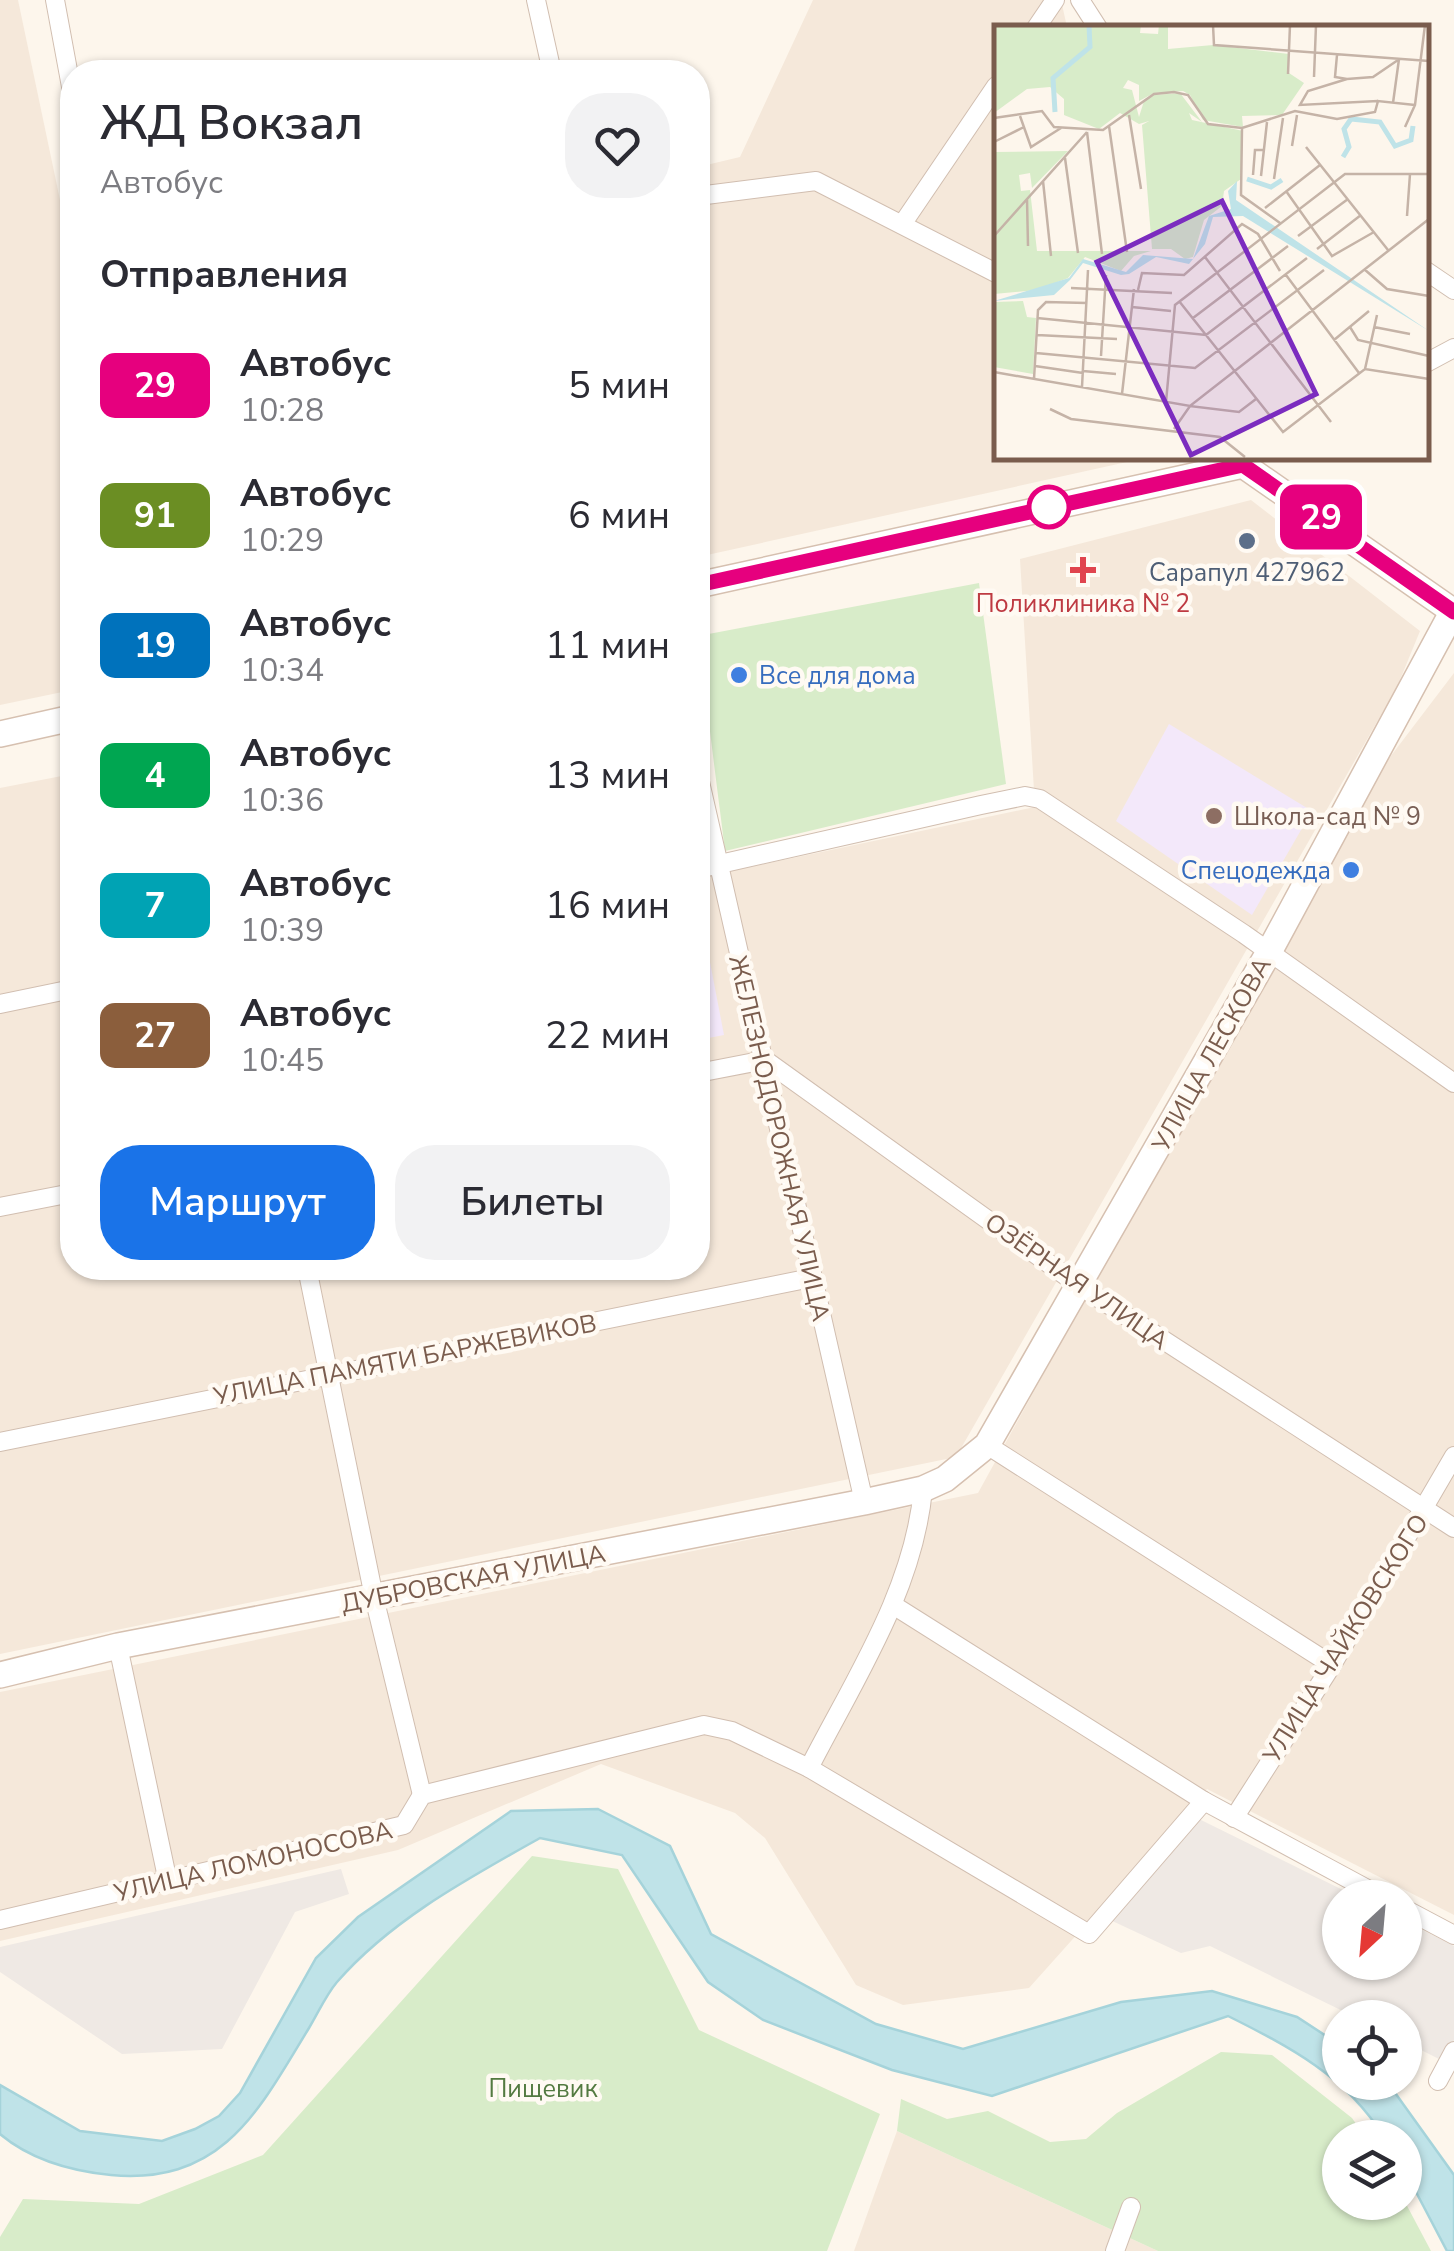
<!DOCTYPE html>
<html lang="ru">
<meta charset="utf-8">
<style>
body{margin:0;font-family:"Nunito Sans",sans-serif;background:#f2f2f3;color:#2b2b33;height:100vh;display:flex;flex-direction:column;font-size:38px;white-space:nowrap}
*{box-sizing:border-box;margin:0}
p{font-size:32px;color:#7c7c81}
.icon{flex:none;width:55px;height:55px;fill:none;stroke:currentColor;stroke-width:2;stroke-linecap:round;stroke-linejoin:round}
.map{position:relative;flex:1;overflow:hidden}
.details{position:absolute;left:60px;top:60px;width:650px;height:1220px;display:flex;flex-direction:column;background:#fff;border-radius:40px;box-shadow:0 2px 8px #0004}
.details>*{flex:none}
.badge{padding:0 20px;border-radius:15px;font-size:35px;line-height:65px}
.needle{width:65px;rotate:206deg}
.controls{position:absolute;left:1322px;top:1880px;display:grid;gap:20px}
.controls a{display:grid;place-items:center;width:100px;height:100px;border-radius:50%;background:#fff;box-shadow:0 2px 8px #0004;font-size:50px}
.map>.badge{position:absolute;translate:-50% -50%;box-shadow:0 0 0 5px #fff}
h2{padding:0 40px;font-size:38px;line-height:90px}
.round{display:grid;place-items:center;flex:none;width:105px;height:105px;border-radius:40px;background:#f2f2f3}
.summary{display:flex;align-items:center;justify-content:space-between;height:170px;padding:0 40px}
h1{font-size:48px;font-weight:600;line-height:75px}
.button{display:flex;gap:20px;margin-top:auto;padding:20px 40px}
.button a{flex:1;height:115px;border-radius:40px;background:#1a73e8;color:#fff;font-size:40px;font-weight:600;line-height:115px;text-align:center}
.button a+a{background:#f2f2f3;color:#2b2b33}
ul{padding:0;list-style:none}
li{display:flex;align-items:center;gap:30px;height:130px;padding:0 40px}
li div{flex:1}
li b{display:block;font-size:38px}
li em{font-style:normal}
li .badge{min-width:110px;font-weight:700;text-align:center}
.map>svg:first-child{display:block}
</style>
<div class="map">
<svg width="1454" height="2251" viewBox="0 0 1454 2251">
<rect width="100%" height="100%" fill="#fdf6ec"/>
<g fill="#f5e8da">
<polygon points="0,0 18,0 72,257 72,690 0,705"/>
<polygon points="813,0 1061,0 1067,27 996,28 996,458 1145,458 698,557 698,167 740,157"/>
<polygon points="1251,500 1420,631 1397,687 956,1457 0,1654 0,788 72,774 72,1268 698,1268 698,837 707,876 1035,807 1020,559"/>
<polygon points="1454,673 1454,1915 1207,1789 1029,1988 903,2005 856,1985 765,1838 735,1813 601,1764 398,1850 0,1941 0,1692 978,1493 1365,790"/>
<polygon points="897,2131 1158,2251 854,2251"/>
</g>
<g fill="#efe9e4">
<polygon points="1199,1819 1357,1897 1340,1898 1340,1962 1405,1962 1405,1921 1454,1946 1454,2040 1443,2061 1405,2042 1405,2018 1355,2017 1210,1946 1181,1953 1108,1919"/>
<polygon points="341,1869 349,1894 295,1912 222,2049 122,2054 0,1972 0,1947"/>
</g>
<g fill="#f3e8fa">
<polygon points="1169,724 1312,811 1252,915 1116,821"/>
<polygon points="698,900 724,1035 698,1040"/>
</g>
<g fill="#d8ecc9">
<polygon points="979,583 1006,784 725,851 698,636"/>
<polygon points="532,1856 618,1869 699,2030 880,2114 827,2251 0,2251 0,2237 23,2199 139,2204 263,2155"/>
<polygon points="1221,2052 1272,2055 1352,2118 1365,2137 1340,2138 1340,2202 1405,2202 1431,2251 1158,2251 897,2131 901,2099 947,2119 988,2111 1050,2142 1086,2139 1117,2113"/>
</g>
<path fill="#bfe3e8" stroke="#a5d3da" stroke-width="2.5" d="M598,1809L670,1846L711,1934L876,2024L963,2049L1121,2002L1212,1991L1297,2017L1340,2045V2082L1388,2083L1454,2175V2251H1447L1405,2171V2138L1384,2137C1346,2076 1290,2047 1228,2016L992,2096L892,2070L763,2020L708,1982L622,1855L540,1838C469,1878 392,1919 337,1982C326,1995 318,2013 309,2028C259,2110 223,2185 111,2175C71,2171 31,2160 0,2134V2085L80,2131L162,2141L195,2129L219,2116L240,2093L316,1958L358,1917L511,1811Z"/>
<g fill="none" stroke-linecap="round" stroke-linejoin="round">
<defs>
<g id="street">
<polyline points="55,0 72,92"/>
<polyline points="536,0 552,72"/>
<polyline points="1080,0 1098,28"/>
<polyline points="1036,28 1055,0"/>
<polyline points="698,196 816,181 996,273"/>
<polyline points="903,223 996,86"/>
<polyline points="1426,271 1454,290"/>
<polyline points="1426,363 1454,348"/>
<polyline points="698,773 864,1502"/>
<polyline points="698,869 981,805 1025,796 1040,799 1244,934 1454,1083"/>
<polyline points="0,1004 72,989"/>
<polyline points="698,1073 765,1060 1080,1286 1454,1528"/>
<polyline points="0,1207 72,1193"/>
<polyline points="307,1268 374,1597 422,1795"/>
<polyline points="0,1442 811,1278"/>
<polyline points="987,1445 1332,1665"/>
<polyline points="893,1605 1204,1801 1384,1898"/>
<polyline points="118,1646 168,1882"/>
<path d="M809,1768C854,1680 914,1590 923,1489"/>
<polyline points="1234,1818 1332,1665 1454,1456"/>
<polyline points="1405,1909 1454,1935"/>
<polyline points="0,1920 404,1825 422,1795 704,1725 732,1731 809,1768 1089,1934 1204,1801"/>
<polyline points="1438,2081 1454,2051"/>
<polyline points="1115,2251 1131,2207"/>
</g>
<g id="secondary">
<polyline points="698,585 1243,465 1454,612"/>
<polyline points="0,734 72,718"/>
<polyline points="0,1675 118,1646 864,1502 923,1489 945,1479 987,1445 1269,952 1453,611"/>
</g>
</defs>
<use href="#street" stroke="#d1beb0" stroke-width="20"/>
<use href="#secondary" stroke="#d6c0b0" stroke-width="28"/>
<use href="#street" stroke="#fff" stroke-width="18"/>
<use href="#secondary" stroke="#fff" stroke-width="25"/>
</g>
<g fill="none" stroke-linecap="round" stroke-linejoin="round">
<defs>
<polyline id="line" points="698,585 1243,465 1454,612"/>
</defs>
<use href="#line" stroke="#fff" stroke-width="22"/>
<use href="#line" stroke="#e6007e" stroke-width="15"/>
</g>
<circle fill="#fff" stroke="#e6007e" stroke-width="5" cx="1049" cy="507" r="20"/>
<circle fill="#5c6f8a" stroke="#fffaf3" stroke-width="4" cx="1247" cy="541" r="10"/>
<path fill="#e0444e" stroke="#fffaf3" stroke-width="4" d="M1078 555h10v10h10v10h-10v10h-10v-10h-10v-10h10z"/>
<g fill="#3f7fe0" stroke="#fffaf3" stroke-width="4">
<circle cx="739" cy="675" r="10"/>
<circle cx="1351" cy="870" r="10"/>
</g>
<circle fill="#8d6e63" stroke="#fffaf3" stroke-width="4" cx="1214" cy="816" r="10"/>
<g text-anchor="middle" stroke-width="9" stroke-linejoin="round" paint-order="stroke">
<g font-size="25" fill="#4e5e75" stroke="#fffaf3">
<text x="1247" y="581">Сарапул 427962</text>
</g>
<g font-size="25" fill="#be3a42" stroke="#fffaf3">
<text x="1083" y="612">Поликлиника № 2</text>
</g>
<g font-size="25" fill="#366cbe" stroke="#fffaf3" text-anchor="start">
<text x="759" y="684">Все для дома</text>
<text x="1331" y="879" text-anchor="end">Спецодежда</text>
</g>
<g font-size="25" fill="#785e54" stroke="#fffaf3" text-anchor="start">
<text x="1234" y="825">Школа-сад № 9</text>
</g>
<g font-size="25" fill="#7a5c4d" stroke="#fffaf3">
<text transform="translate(1211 1054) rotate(-61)" y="9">УЛИЦА ЛЕСКОВА</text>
<text transform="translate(780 1138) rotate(77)" y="9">ЖЕЛЕЗНОДОРОЖНАЯ УЛИЦА</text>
<text transform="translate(1077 1281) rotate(35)" y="9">ОЗЁРНАЯ УЛИЦА</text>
<text transform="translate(405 1359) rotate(-11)" y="9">УЛИЦА ПАМЯТИ БАРЖЕВИКОВ</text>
<text transform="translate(473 1578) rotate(-11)" y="9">ДУБРОВСКАЯ УЛИЦА</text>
<text transform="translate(1345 1638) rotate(-58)" y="9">УЛИЦА ЧАЙКОВСКОГО</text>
<text transform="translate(253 1861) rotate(-13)" y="9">УЛИЦА ЛОМОНОСОВА</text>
</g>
<g font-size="25" fill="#537a41" stroke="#fffaf3">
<text x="543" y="2097">Пищевик</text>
</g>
</g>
<g transform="translate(994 25)">
<rect width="435" height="435" fill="#fdf6ec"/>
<path d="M0,0H147L146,8L164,9L165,0H174V24L219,20L295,29V48L310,58L288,90L248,91L249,102L209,95L196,70L189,66L160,68L145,76V60L134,55L129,63L138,65L145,92L150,76L160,70L186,68L208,97L195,88L198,95L249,106L247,154L230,166L228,181L210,195L199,232L191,234L177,224H158L148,100L155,96L145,99L126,88L105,104L70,90V74L56,62L33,64L0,88ZM74,126L38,163L36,148L25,150L27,166L36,165L43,226H157L140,231L127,246L91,232L74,253L43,265L0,269V127ZM29,276L33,292L42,293L39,349L0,342V277Z" fill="#d8ecc9"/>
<path d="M243,156L242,175L435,306L249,191L219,192L211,219L195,239L162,232L135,249L127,250L89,238L76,255L60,270L0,276L75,253L89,234L132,247L149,230L199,234L215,191L237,184L234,166Z" fill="#bfe3e8"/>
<path fill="none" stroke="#bfe3e8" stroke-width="5" d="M61,87L59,53L96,22L95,0M349,132L355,122L350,104L357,94L386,97L401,121L417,115L419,101M253,154L277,162L288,155"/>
<path fill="none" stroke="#c5b3a7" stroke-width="2.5" d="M219,0L220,20L435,36M343,30L341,52L353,54L379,52L404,35M294,49L296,0M320,52L322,0M353,54L314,66L306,80L384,76M399,78L405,34M135,90L147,164M26,91L37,122L67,103M0,93L48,86L60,102L109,105L160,69L180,67L194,70L214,99L248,103L301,86L343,94L381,87L384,76L421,80M115,101L133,227M411,102L421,80L431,0M248,103L247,170L286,198M93,107L108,229M0,117L30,102M298,121L303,90M312,122L394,225M71,133L84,228M259,150L261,125H269M267,151L273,97M280,154L289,93M49,156L57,231M292,166L338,231L380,207M33,174L34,221M271,183L326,140M413,191L416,149M0,211L93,107M304,211L354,174M323,224L367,190M211,232L337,397M370,244L393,264L435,271M292,250L365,348M77,263L178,268M144,265L148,248L190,250L248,199L264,209L286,246M185,276L289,407L371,344L435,354M138,282L177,286M43,293L212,310L313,233M199,293L294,221M356,302L364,315L435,331M380,302L416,309M43,310L123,314M340,315L375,286M42,328L201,343L330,245M107,331L112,250M41,341L89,348M371,344L383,290M89,346L122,349M0,347L196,381L435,194M40,354L44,285L52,277L93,278M88,362L94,245M128,369L140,264M172,377L181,280L351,149H435M56,384L77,394L226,412L251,432M180,404L196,381L245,387L262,374"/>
<path fill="#7b2cbf" fill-opacity="0.15" stroke="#7b2cbf" stroke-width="5" d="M228,176L322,369L197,430L103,237Z"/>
<rect width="435" height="435" fill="none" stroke="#7a5c4d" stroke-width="5"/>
</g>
</svg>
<div class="controls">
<a><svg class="needle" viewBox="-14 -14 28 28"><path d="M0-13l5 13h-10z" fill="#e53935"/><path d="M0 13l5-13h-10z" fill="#7c7c81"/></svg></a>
<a><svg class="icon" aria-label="locate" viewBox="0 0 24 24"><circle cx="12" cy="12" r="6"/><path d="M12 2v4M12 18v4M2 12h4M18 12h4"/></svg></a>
<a><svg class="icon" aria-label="layers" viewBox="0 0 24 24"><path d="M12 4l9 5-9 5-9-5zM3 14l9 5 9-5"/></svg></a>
</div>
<b class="badge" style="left:1321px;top:517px;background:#e6007e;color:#fff">29</b>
<section class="details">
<div class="summary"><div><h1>ЖД Вокзал</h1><p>Автобус</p></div><a class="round"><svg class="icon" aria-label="heart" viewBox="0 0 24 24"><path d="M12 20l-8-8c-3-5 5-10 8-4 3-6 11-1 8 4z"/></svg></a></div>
<h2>Отправления</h2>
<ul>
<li><span class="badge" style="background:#e6007e;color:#fff">29</span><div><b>Автобус</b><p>10:28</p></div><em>5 мин</em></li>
<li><span class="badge" style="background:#6b8e23;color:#fff">91</span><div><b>Автобус</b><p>10:29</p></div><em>6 мин</em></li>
<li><span class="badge" style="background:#0072bc;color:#fff">19</span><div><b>Автобус</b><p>10:34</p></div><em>11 мин</em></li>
<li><span class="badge" style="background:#00a651;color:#fff">4</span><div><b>Автобус</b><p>10:36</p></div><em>13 мин</em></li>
<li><span class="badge" style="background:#00a3b4;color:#fff">7</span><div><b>Автобус</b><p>10:39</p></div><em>16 мин</em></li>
<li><span class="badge" style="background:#8b5e3c;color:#fff">27</span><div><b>Автобус</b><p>10:45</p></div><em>22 мин</em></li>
</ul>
<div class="button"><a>Маршрут</a><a>Билеты</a></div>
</section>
</div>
